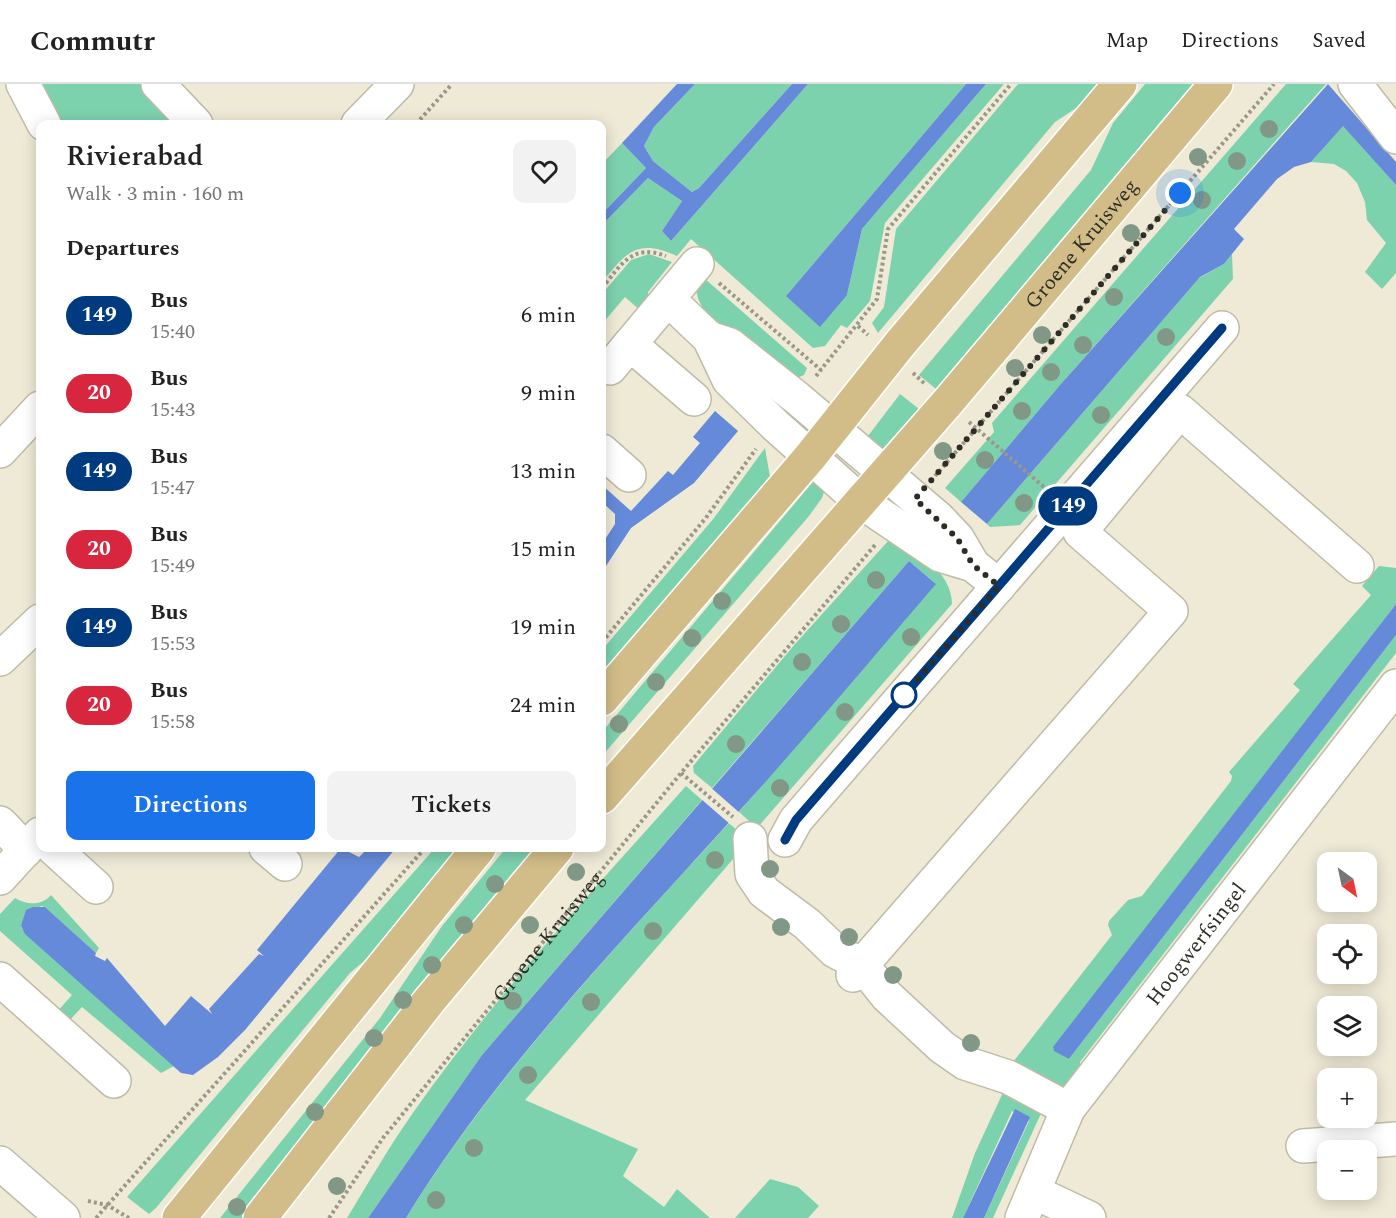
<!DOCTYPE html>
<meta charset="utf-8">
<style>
body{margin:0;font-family:Spectral,serif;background:#f2f2f2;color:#222;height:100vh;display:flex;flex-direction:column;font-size:22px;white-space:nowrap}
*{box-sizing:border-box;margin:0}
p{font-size:20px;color:#767676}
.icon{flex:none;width:33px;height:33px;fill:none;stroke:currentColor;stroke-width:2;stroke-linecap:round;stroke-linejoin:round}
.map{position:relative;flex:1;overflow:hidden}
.drawer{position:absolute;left:36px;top:36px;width:570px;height:732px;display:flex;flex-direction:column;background:#fff;border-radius:12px;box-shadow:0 3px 15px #0003}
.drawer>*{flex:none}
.badge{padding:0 12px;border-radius:20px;font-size:21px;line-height:39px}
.needle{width:39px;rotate:147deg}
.buttons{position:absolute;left:1317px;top:768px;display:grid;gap:12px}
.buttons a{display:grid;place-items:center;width:60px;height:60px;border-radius:12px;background:#fff;box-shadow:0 3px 15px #0003;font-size:30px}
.you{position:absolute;width:30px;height:30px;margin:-15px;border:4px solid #fff;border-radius:50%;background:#1a73e8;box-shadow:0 0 0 9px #1a73e833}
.map>.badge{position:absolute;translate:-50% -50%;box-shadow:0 0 0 3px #fff}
h2{padding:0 30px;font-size:22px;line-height:54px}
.round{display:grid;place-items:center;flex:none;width:63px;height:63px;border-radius:12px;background:#f2f2f2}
.summary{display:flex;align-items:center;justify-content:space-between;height:102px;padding:0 30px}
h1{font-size:28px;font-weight:600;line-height:45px}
.action{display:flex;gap:12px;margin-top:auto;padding:12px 30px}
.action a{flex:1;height:69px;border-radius:12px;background:#1a73e8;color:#fff;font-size:24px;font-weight:600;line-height:69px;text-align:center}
.action a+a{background:#f2f2f2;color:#222}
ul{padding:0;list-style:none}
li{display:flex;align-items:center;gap:18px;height:78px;padding:0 30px}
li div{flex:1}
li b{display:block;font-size:22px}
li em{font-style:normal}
li .badge{min-width:66px;font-weight:700;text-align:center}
header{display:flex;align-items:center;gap:36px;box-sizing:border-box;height:84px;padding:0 30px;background:#fff;border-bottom:2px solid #e0e0e0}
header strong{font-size:28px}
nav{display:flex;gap:33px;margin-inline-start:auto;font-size:21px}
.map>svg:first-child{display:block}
</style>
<header>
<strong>Commutr</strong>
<nav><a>Map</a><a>Directions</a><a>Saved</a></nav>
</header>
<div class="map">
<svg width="1396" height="1134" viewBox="0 0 1396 1134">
<rect width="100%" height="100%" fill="#efead6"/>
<g fill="#7dd2ae">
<polygon points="39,0 143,0 181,40 59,40"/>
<polygon points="695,0 792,0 699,104 692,108 653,77 644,62 654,43"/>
<path d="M808,0H966L786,212L847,211L862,145L986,0H1004L885,139L870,217L847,244L841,241L825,262L813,264L691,155L677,172C637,154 627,168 602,198V141L648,94L682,117L662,147L671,157Z"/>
<polygon points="1018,0 1104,0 1093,13 1055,38 878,249 872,239 884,223 896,145"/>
<polygon points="1145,0 1201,0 936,305 919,291 1091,86 1113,39"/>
<polygon points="1286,0 1326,0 1060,301 961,418 945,404 994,348 992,339"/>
<polygon points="1343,41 1396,101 1396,189 1382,205 1365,188 1386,159 1367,136 1365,118 1357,99 1346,87 1334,80 1311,78"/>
<polygon points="622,59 646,84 602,130 602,80"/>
<polygon points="649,170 672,178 648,208 649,220 641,227 625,213 602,240 602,210 631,176"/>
<polygon points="1232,170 1233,195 1020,441 990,443 987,440 1199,194 1224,180"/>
<path d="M695,193L704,194L807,284L804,291L795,295C776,287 713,240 703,224C696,214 696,204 695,193Z"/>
<polygon points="900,310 919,325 881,367 867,359 868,352"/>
<polygon points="765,364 770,393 749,424 602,602 602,566 714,434"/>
<polygon points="812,399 817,399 825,405 822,414 809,432 602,672 602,648"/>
<path d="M889,456C916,462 952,489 952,520L757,744L739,728L935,499L909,477L712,704L694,689L693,682L795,560Z"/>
<polygon points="1379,482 1396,484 1396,520 1053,965 1069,975 1396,551 1396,569 1080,978 1081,990 1062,1005 1013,978 1112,851 1108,841 1109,837 1128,816 1142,812 1231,697 1232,692 1229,688 1300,606 1293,600 1371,511 1362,502"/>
<path d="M686,702L702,716L482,971L368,1134H347C369,1098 390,1061 415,1026C496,911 593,806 686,702Z"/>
<path d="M729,739L738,747L740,767L525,1016L638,1065L623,1092L664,1123L677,1105L710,1134H406C496,989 614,865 729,739Z"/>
<polygon points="435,764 467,764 383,861 350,889 156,1124 149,1130 127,1113"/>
<polygon points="506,764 541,764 242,1134 220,1134 380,934 442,842"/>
<path d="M51,811L99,864L96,869L45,823L41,822L21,842L22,845L174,982L161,989L82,923L68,938L56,929L72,911L0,847V830L15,814C26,821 42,822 51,811Z"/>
<polygon points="1006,1002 1044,1023 993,1134 984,1134 1029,1037 1012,1027 963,1134 952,1134 975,1069"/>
<polygon points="770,1095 798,1103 819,1122 808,1134 735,1134"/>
</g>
<g fill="#658ad9">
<polygon points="677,0 695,0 654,43 644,62 653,77 692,108 699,104 792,0 808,0 671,157 662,147 682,117 648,94 602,141 602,130 646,84 622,59"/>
<polygon points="966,0 986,0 862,145 847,211 820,243 786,212"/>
<polygon points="1328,0 1396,78 1396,101 1343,42 1311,78 1294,83 1277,95 1234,145 1244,155 1224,180 1200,193 987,440 961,418 1060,301"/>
<polygon points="715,327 738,347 694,399 631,444 602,488 602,460 615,440 615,430 602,418 602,401 631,427 668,387 673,391 700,359 693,353"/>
<path d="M909,477L936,500C863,585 791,671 715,754C605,875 492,994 406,1134H368L482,971Z"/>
<polygon points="1396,520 1396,551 1069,975 1054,967 1053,963"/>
<polygon points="341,764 359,773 368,764 396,764 245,946 218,973 193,991 181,989 25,850 21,842 26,826 33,823 45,823 96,869 95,872 105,877 107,874 165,942 191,912 212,930 209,925 259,870 264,872 257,866"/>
<polygon points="1015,1025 1030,1033 989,1123 984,1134 963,1134"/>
</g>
<polygon fill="#efead6" points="709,702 741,730 731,741 700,714"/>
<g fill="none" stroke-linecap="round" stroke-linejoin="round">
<defs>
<g id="minor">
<polyline points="23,0 44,40"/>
<polyline points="158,0 196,40"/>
<polyline points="1355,0 1396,53"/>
<polyline points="358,40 397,0"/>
<polyline points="668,215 709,254 729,296 775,341 860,417 940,471 973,481 999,502"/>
<polyline points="709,254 730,261 797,314 938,434 957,454 973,481"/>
<polyline points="630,260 694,315"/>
<polyline points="610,284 697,180"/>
<polyline points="0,367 40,324"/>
<polyline points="602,367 629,391"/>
<polyline points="0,575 40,537"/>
<polyline points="0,739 26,766"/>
<polyline points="750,755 752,790 764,808 807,840 835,867 862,881 887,912 942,963 965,979 1008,993 1068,1025"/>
<polyline points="785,756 796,736 1222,244"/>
<polyline points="53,764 96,803"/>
<polyline points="266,764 285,780"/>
<polyline points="0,794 40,750"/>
<polyline points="853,891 1171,527 1080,448 1180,327 1357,482"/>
<polyline points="0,895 114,997"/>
<polyline points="1303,1062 1396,1055"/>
<polyline points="0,1079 63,1134"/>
<polyline points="1034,1108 1089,1134"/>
<path id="s2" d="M1022,1134L1068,1025L1396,602"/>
</g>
<g id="major">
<polyline points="602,615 810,373 899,261 1120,0"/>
<path id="s3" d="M602,713L947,319L1216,0"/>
<polyline points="179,1134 479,764"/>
<polyline points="260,1134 429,917 557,764"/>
</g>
</defs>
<use href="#minor" stroke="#bfbba7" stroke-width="36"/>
<use href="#major" stroke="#fff" stroke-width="36"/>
<g stroke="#9b9889" stroke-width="4" stroke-dasharray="3 3" stroke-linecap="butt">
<polyline points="416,40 452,0"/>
<polyline points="719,199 821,286"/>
<path d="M602,204C621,181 632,159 666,172"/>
<polyline points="858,242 868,251"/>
<polyline points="913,289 925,300"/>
<polyline points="816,292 877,215 888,145 1011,0"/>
<polyline points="969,338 1045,404"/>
<polyline points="935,392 1274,0"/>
<polyline points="602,558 705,435 756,365"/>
<polyline points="681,689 733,733"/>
<polyline points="88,1117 107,1121 129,1134"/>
<polyline points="96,1134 425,764"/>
<path id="s1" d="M329,1134L383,1054L681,689L875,461"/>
</g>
<use href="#minor" stroke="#fff" stroke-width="33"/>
<use href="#major" stroke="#d2bd89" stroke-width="33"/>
</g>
<g fill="#809885">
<circle cx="1269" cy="45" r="9"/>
<circle cx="1198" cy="73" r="9"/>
<circle cx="1237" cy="77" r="9"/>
<circle cx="1202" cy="116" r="9"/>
<circle cx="1131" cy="149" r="9"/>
<circle cx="1114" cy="213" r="9"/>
<circle cx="1042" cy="251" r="9"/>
<circle cx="1166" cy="253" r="9"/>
<circle cx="1083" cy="261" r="9"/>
<circle cx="1015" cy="284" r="9"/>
<circle cx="1051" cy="288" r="9"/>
<circle cx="1022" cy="327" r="9"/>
<circle cx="1101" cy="331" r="9"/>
<circle cx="943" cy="367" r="9"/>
<circle cx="985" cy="376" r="9"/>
<circle cx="1024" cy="419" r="9"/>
<circle cx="876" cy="496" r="9"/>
<circle cx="722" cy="517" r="9"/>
<circle cx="841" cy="540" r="9"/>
<circle cx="911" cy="553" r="9"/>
<circle cx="692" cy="554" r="9"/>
<circle cx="802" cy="578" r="9"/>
<circle cx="656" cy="598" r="9"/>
<circle cx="845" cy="628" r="9"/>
<circle cx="619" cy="640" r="9"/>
<circle cx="736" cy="660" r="9"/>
<circle cx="780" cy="704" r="9"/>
<circle cx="715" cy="776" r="9"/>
<circle cx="770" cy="785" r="9"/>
<circle cx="576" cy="788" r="9"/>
<circle cx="495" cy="800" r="9"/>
<circle cx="464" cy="841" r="9"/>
<circle cx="530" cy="841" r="9"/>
<circle cx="781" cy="843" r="9"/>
<circle cx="653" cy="847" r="9"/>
<circle cx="849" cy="853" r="9"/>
<circle cx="432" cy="881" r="9"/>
<circle cx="893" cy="891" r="9"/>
<circle cx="403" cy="916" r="9"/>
<circle cx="513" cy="917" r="9"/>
<circle cx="591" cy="918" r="9"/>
<circle cx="374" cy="954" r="9"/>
<circle cx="971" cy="959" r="9"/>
<circle cx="528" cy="991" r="9"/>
<circle cx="315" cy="1028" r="9"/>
<circle cx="474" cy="1064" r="9"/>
<circle cx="337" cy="1102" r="9"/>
<circle cx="436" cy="1116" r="9"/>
<circle cx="237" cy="1123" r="9"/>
</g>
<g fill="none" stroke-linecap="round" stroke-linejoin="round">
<defs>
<polyline id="line" points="785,756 796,736 1222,244"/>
</defs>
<use href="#line" stroke="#fff" stroke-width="14"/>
<use href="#line" stroke="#003b80" stroke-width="9"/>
<polyline stroke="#2e2d25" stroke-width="6" stroke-dasharray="0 10.8" points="904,611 999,502 973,481 957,454 915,415 1180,109"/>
</g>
<circle fill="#fff" stroke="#003b80" stroke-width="3" cx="904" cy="611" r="12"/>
<g text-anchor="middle" stroke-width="5" stroke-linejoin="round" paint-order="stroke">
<g font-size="21" fill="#2e2d25" stroke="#efead6">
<text dy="7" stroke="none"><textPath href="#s3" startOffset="732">Groene Kruisweg</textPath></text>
<text dy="7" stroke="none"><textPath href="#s1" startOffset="357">Groene Kruisweg</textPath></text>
<text dy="7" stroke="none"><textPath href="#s2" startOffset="327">Hoogwerfsingel</textPath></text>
</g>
</g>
</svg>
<div class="buttons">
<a><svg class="needle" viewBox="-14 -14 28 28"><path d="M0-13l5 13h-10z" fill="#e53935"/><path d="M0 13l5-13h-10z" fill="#767676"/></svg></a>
<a><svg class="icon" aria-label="locate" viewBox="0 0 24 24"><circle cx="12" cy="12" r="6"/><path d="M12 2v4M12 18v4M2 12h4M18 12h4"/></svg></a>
<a><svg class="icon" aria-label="layers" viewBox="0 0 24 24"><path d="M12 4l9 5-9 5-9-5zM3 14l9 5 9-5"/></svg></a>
<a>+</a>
<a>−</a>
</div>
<div class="you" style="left:1180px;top:109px"></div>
<b class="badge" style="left:1068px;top:422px;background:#003b80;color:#fff">149</b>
<section class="drawer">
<div class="summary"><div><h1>Rivierabad</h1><p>Walk · 3 min · 160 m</p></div><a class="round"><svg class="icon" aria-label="heart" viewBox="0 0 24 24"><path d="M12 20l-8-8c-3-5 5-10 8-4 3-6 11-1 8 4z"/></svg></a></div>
<h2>Departures</h2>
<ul>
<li><span class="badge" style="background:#003b80;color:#fff">149</span><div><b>Bus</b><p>15:40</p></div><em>6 min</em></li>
<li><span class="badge" style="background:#d7263d;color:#fff">20</span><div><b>Bus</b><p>15:43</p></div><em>9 min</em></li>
<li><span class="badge" style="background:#003b80;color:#fff">149</span><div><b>Bus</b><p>15:47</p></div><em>13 min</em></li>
<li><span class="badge" style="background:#d7263d;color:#fff">20</span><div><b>Bus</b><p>15:49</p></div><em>15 min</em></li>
<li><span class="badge" style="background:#003b80;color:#fff">149</span><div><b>Bus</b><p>15:53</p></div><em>19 min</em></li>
<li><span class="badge" style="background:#d7263d;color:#fff">20</span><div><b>Bus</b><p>15:58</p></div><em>24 min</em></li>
</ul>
<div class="action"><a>Directions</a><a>Tickets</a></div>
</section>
</div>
